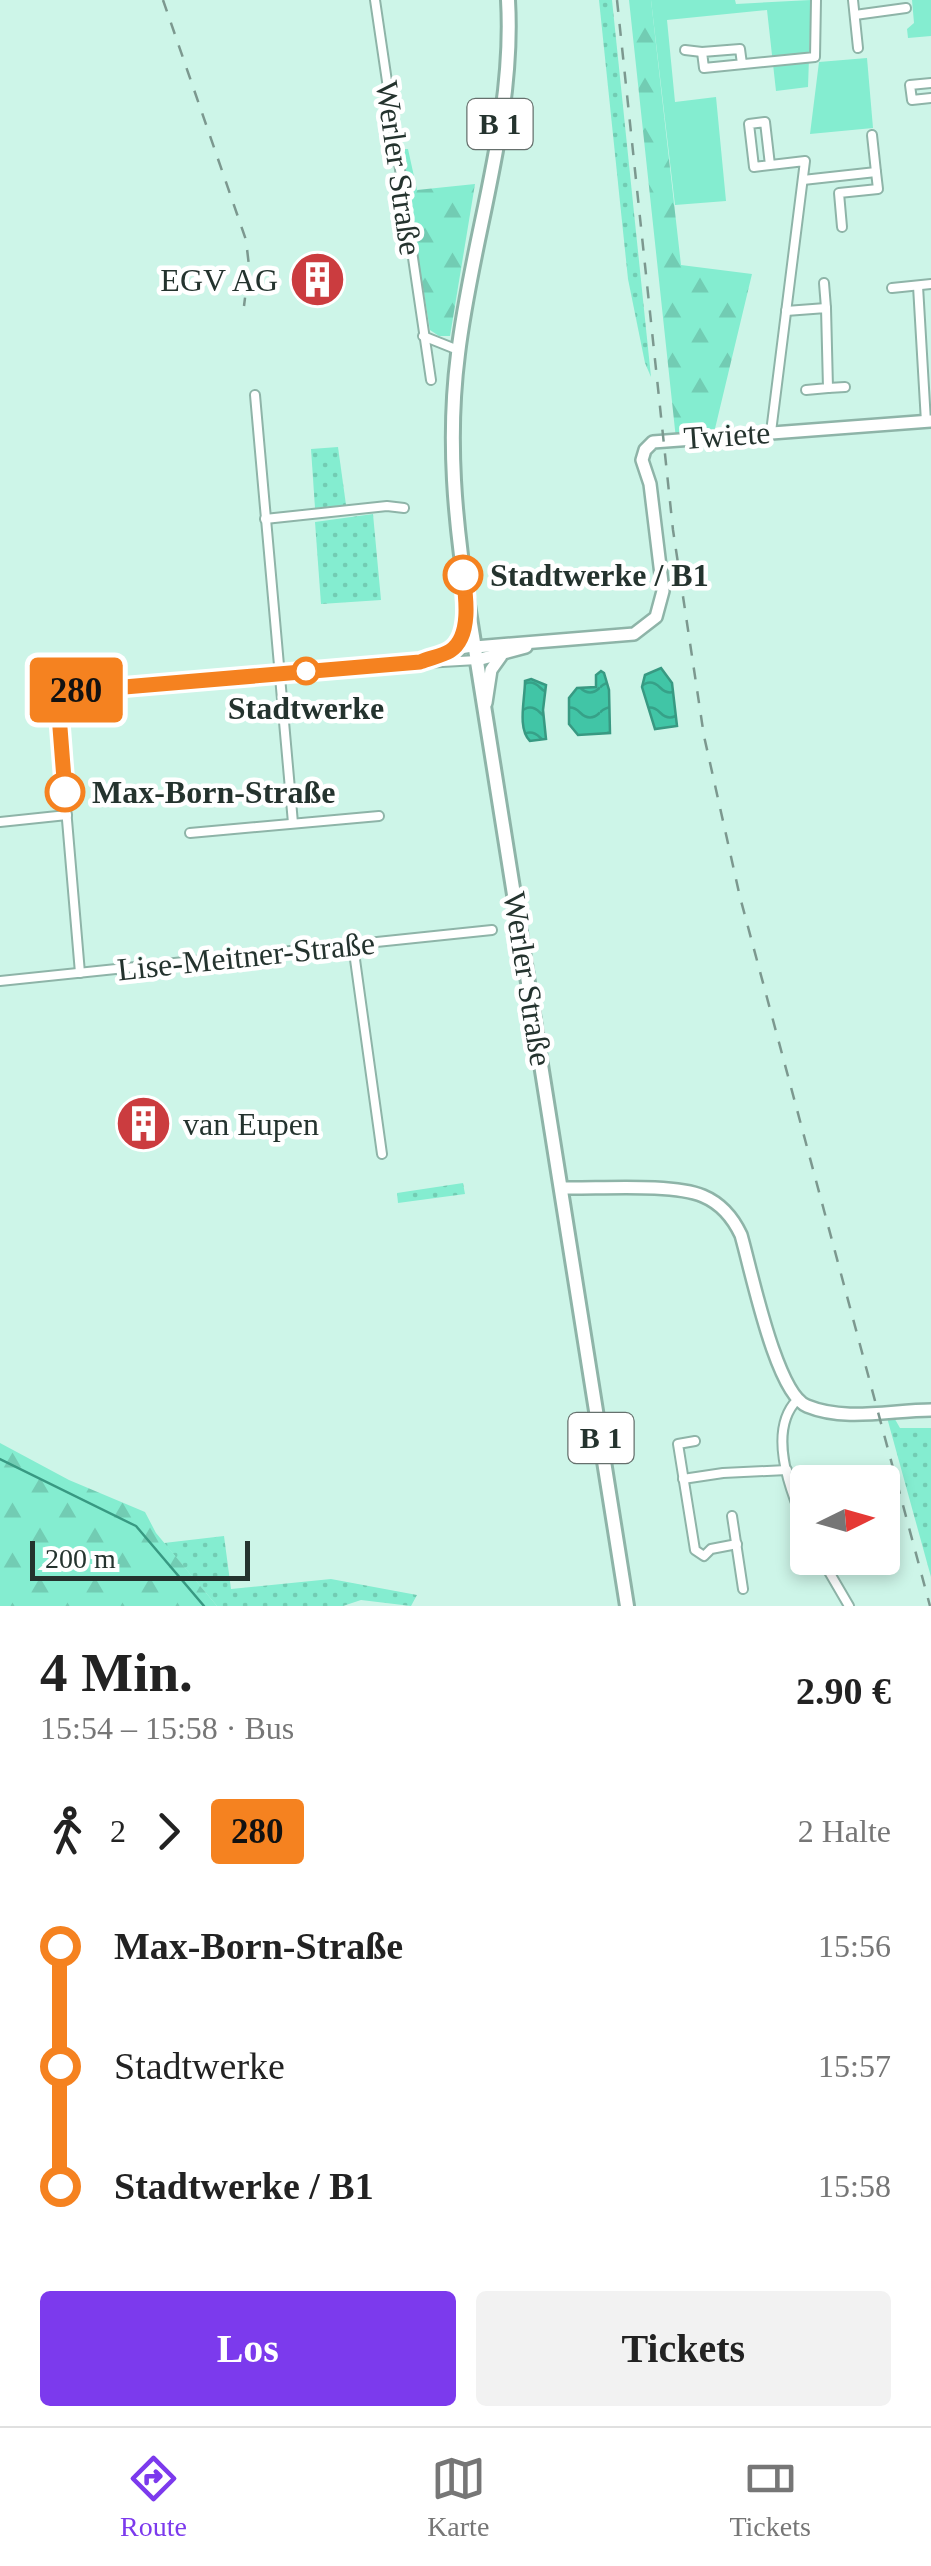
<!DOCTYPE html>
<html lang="de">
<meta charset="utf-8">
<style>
body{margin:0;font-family:"Times New Roman",serif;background:#f2f2f2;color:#222;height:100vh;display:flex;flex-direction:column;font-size:38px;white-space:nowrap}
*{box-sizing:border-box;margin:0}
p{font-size:32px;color:#767676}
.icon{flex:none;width:55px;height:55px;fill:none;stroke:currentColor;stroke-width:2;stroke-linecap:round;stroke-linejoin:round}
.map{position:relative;height:1606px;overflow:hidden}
.panel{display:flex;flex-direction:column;background:#fff;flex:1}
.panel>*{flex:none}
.badge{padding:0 20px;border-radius:8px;font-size:35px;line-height:65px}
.needle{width:65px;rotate:85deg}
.tools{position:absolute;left:790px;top:1465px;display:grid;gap:20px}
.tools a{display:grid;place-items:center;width:110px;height:110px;border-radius:10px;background:#fff;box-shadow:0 5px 15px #0003;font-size:50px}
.scale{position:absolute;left:30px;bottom:25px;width:220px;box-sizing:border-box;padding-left:10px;border:5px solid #24332e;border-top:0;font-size:28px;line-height:35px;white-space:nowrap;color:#24332e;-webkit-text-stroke:8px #fff;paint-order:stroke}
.map>.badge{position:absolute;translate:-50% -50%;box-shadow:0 0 0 5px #fff}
.legs{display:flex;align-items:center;gap:15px;height:110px;padding:0 40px;font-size:32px}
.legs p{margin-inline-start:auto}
.overview{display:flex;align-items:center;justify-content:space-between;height:170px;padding:0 40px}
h1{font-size:55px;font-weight:700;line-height:75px}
.cta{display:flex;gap:20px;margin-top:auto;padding:20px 40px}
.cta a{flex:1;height:115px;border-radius:10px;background:#7c3aed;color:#fff;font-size:40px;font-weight:700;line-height:115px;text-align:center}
.cta a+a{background:#f2f2f2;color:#222}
ul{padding:0 40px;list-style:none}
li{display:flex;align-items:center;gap:35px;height:120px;font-size:38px}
li i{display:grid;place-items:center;width:15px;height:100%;margin:0 12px;background:currentColor}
li i::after{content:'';width:25px;height:25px;margin:-12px;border:8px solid;border-radius:50%;background:#fff}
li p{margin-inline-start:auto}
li:first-child i{background:linear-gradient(#0000 50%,currentColor 0)}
li:last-child i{background:linear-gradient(currentColor 50%,#0000 0)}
.menu{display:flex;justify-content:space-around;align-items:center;height:140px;border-top:2px solid #e0e0e0;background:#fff;font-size:28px;color:#767676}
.menu a{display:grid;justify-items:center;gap:5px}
.menu .current{color:#7c3aed}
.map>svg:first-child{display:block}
</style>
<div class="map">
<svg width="931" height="1606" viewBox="0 0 931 1606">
<defs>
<pattern id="grass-dots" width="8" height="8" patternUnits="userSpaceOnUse" patternTransform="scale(2.5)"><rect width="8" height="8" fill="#84edd0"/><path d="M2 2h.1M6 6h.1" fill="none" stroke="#72ccb3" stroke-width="1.8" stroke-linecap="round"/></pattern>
<pattern id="forest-firs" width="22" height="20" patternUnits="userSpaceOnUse" patternTransform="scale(2.5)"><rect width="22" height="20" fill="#84edd0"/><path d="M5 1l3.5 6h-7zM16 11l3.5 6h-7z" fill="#72ccb3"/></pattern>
<pattern id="water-waves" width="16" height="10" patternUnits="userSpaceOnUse" patternTransform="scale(2.5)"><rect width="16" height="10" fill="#41c5a6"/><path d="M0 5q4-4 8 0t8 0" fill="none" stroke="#36a188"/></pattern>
</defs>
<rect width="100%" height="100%" fill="#cdf5e8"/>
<g fill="url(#grass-dots)">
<polygon points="599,0 612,0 651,377 645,363 628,279"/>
<polygon points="338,447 346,505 315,508 311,449"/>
<polygon points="373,514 381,600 321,604 315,522"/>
<polygon points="463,1183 465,1194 398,1203 397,1193"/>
<polygon points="886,1414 892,1414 900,1428 931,1428 931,1577"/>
<polygon points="224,1536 231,1589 331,1579 417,1595 411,1606 361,1600 343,1606 217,1606 164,1543"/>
</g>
<g fill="url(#forest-firs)">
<polygon points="629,0 651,0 681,265 752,274 713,437 676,439"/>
<polygon points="400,149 408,149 417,190 475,184 450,336 439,336 430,330"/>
<polygon points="0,1443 69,1480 145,1512 156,1533 217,1606 0,1606"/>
</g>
<g fill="#84edd0">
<polygon points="651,0 735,0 736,4 811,0 808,87 776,91 767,10 667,20 675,102 716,97 726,201 675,205"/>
<polygon points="912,0 931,0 931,36 908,38 907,29 914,23"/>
<polygon points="867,58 873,128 810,134 819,62"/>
</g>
<g fill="url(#water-waves)" stroke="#389982" stroke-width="2.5">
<polygon points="661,668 672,683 677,726 655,729 642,687 645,675"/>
<polygon points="601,671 604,673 609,690 610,733 578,735 569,724 569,698 577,688 596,687 596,675"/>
<path d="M531,679L546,685L543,710L546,739L530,741C517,728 525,700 525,681Z"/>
</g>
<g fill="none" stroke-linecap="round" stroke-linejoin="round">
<polyline stroke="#389982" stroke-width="2.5" points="0,1459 136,1526 204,1606"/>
<defs>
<g id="street">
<polyline points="375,0 431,380"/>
<polyline points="853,0 858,48"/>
<polyline points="855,15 906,8"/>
<polyline points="685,50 702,52"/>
<polyline points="742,64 740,49 702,52 704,68 815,57 816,0"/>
<polyline points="931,83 910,85 912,100 931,98"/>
<polyline points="770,165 765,122 749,124 754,167 805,161 771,432"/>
<polyline points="803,180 876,172 872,135"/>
<polyline points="842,227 839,193 878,189 876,172"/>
<polyline points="824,283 826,308"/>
<polyline points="918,286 926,422"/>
<polyline points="892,288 931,284"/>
<polyline points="786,311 826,308 828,388 806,390"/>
<polyline points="423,336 458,350"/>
<polyline points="828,388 845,387"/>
<polyline points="255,395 293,823"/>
<polyline points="265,519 387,506 404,508"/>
<polyline points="451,651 462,634 466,614"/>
<polyline points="424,660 451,651 475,647"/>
<polyline points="0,822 67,815"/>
<polyline points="190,833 379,816"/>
<polyline points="353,945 382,1154"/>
<polyline points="80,973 57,702 62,693 338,668 477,660"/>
<polyline points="0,981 492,930"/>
<path d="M797,1400C766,1432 792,1497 808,1531"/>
<polyline points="695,1441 678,1444 695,1550 704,1556 711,1549 737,1544"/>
<polyline points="683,1479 723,1473 787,1470"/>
<polyline points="732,1516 743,1589"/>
<polyline points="821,1558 849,1606"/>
</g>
<g id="secondary">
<polyline points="475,647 634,634 656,617 663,591 650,484 642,460 645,450 653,442 931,421"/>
<polyline points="477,660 526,647"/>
<polyline points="486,703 491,670 501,656"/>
<path d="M561,1188C598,1189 672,1183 703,1196C722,1204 733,1218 741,1235C751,1269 776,1394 807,1406C846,1422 891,1410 931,1410"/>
</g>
<path id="primary" d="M508,0C515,121 472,236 458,354C447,440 455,521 468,605L627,1606"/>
</defs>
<use href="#street" stroke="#8eb4a8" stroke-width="12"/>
<use href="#secondary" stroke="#8eb4a8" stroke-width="16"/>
<use href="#primary" stroke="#8eb4a8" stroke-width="18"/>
<use href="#street" stroke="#fff" stroke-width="8"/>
<use href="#secondary" stroke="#fff" stroke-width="11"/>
<use href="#primary" stroke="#fff" stroke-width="12"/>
<g stroke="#7c988f" stroke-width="2.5" stroke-dasharray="12 12" stroke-linecap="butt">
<polyline points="163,0 246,240 249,266 244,306"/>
<polyline points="617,0 673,530 704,736 740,897 930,1606"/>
</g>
</g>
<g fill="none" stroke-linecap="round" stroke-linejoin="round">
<defs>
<path id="line-1" d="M65,792L58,702L65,692L420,662C429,658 442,656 450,651C472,637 466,596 463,575"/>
</defs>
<use href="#line-1" stroke="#fff" stroke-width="22"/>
<use href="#line-1" stroke="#f58220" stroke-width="15"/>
</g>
<defs>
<symbol id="building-disc" viewBox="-11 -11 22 22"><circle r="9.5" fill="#cb3c3f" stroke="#fff"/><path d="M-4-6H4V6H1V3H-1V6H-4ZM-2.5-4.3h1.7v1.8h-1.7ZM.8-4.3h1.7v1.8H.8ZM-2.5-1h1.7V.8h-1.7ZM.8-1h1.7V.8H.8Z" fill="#fff"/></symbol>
</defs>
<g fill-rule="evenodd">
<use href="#building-disc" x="286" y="248" width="63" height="63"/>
<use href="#building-disc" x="112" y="1092" width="63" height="63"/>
</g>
<g fill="#fff" stroke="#f58220" stroke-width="5">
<circle cx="463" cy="575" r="18"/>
<circle cx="306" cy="671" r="12"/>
<circle cx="65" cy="792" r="18"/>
</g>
<g text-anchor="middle" stroke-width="9" stroke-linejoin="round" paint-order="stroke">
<g fill="#fff" stroke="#66706d" stroke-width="2.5">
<rect x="467.5" y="99" width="65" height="50" rx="8"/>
<rect x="568.5" y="1413" width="65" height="50" rx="8"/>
</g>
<g font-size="30" font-weight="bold" fill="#24332e">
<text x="500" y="134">B 1</text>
<text x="601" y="1448">B 1</text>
</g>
<g font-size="32" fill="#24332e" stroke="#fff">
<text transform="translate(399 168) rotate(82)" y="11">Werler Straße</text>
<text transform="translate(727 435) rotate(-4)" y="11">Twiete</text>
<text transform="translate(246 956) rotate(-6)" y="11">Lise-Meitner-Straße</text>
<text transform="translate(528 979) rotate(81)" y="11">Werler Straße</text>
</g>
<g font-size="32" fill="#24332e" stroke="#fff" text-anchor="end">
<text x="278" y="291">EGV AG</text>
<text x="183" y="1135" text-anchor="start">van Eupen</text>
</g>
<g font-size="32" font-weight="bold" fill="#24332e" stroke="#fff" text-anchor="start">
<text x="490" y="586">Stadtwerke / B1</text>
<text x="306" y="719" text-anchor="middle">Stadtwerke</text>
<text x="92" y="803">Max-Born-Straße</text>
</g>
</g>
</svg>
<div class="tools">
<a><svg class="needle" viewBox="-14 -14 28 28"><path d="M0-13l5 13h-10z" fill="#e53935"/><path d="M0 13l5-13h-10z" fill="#767676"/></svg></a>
</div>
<div class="scale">200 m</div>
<b class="badge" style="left:76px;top:690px;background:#f58220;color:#111">280</b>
</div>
<section class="panel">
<div class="overview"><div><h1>4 Min.</h1><p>15:54 – 15:58 · Bus</p></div><b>2.90 €</b></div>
<div class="legs"><svg class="icon" aria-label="walk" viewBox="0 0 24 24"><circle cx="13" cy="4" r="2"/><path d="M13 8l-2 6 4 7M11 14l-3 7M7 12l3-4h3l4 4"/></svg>2<svg class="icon" aria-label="forward" viewBox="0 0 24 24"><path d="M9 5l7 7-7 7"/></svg><b class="badge" style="background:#f58220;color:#111">280</b><p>2 Halte</p></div>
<ul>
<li><i style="color:#f58220"></i><b>Max-Born-Straße</b><p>15:56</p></li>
<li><i style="color:#f58220"></i><span>Stadtwerke</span><p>15:57</p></li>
<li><i style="color:#f58220"></i><b>Stadtwerke / B1</b><p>15:58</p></li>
</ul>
<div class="cta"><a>Los</a><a>Tickets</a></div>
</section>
<nav class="menu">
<a class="current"><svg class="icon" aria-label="directions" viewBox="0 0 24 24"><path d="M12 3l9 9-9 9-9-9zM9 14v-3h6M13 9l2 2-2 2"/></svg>Route</a>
<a><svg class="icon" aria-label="map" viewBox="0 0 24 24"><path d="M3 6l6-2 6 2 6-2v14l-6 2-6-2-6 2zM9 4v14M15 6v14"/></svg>Karte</a>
<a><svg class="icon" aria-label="tickets" viewBox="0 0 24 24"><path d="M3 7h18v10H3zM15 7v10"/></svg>Tickets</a>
</nav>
